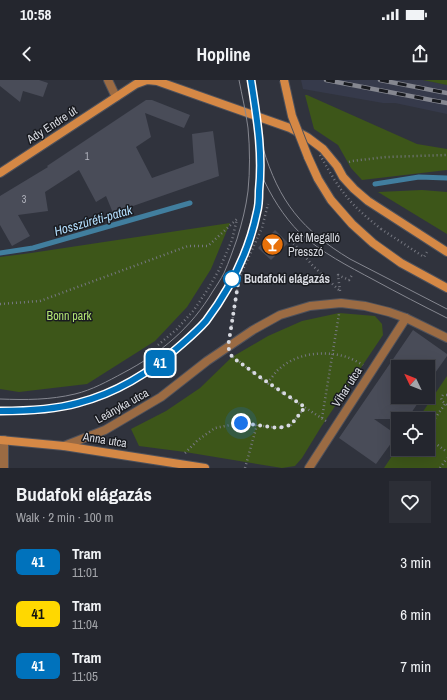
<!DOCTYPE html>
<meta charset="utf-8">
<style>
body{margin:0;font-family:"Archivo Narrow",sans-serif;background:#2c2e36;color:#f1f3f6;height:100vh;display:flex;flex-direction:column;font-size:15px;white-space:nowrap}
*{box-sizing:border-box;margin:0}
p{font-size:13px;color:#a3a5aa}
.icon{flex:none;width:22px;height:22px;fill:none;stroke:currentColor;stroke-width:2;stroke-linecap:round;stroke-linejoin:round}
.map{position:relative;height:388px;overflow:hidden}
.panel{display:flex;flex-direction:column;background:#24262e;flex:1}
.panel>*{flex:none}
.badge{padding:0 8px;border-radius:6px;font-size:14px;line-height:26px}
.needle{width:26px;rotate:313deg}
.buttons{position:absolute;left:391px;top:280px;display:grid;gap:8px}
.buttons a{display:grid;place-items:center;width:44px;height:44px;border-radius:0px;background:#24262e;box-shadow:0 4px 16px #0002,0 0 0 1px #41434a;font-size:20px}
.you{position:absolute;width:20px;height:20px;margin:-10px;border:3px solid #fff;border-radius:50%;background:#1a73e8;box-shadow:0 0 0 6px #1a73e833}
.map>.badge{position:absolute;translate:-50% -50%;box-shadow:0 0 0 2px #fff}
.round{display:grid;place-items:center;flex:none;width:42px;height:42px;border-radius:0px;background:#2c2e36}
.headline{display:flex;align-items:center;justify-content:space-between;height:68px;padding:0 16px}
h1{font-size:19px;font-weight:700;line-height:30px}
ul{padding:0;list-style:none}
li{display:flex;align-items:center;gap:12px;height:52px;padding:0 16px}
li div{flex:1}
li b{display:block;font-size:15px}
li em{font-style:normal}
li .badge{min-width:44px;font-weight:700;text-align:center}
.status{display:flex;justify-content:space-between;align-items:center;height:28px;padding:0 20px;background:#24262e;direction:ltr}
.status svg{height:11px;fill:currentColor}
header{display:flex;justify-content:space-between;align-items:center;height:52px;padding:0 16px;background:#24262e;font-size:18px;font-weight:700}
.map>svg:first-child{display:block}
</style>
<div class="status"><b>10:58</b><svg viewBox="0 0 49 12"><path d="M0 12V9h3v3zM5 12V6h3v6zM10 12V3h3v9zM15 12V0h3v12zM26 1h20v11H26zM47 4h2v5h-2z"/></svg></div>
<header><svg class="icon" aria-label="back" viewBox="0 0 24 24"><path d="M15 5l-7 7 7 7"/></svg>Hopline<svg class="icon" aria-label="share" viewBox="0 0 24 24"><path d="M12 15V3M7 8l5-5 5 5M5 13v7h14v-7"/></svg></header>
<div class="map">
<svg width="447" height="388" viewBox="0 0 447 388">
<rect width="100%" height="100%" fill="#30333d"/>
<polygon fill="#363a4b" points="301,0 423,0 447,5 447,34 395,23 383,23 303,9"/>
<g fill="#3d5619">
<polygon points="423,0 447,0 447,5"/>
<polygon points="305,15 307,15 417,64 447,69 447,90 362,100 351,88 338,65 314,49"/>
<polygon points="422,110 447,112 447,154 378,112"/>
<polygon points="230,143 211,189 187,227 155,261 87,304 19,312 0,309 0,177 31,173"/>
<polygon points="339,233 375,236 382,244 383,255 321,347 302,378 295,386 282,388 185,372 139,366 131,349 166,331 200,308 232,277 268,256 302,241"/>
<polygon points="447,296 447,388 384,388 398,367 398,369 428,369 428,339 418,339"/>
</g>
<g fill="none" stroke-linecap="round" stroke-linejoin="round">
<g stroke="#417e9e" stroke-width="5">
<polyline points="375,104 419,97 447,98"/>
<polyline points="0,173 33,168 190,123"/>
</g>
</g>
<g fill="#494c58">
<polygon points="0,0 39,0 48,3 43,17 23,11 20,22 0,6"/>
<polygon points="146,20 152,20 190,35 184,48 145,33 151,57 136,67 152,98 194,83 192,54 213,51 219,96 113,133 106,116 96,122 79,90 45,112 48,131 18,135 30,156 12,166 0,145 0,116 48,87 47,86"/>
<polygon points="275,150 288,163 271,180 258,168"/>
<polygon points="413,250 447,274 447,276 428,303 428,287 398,287 398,317 422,317 407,339 374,339 397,355 376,384 339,358"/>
</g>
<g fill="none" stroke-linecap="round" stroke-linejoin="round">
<defs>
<g id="street">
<polyline points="108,0 116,17"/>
<polyline points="64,366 105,350 161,317 207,281 253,250 280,235 310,226 341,223 365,226 389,232 406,238 447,258"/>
<polyline points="4,388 4,360"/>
<polyline points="309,388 406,238"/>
</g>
<g id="secondary">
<polyline points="308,77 318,99 331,120 352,144 373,163 401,183 447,208"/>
<polyline points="0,93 136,4 147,0 157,1 290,48 307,57 323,69 337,86 343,97 354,109 368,121 447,172"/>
<polyline points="0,360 64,366 205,388"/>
</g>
</defs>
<use href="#street" stroke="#4e515b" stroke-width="10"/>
<use href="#secondary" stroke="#4e515b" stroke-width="10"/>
<g stroke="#767881" stroke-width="2.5" stroke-dasharray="1 3" stroke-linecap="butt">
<polyline points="349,82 352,81 386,77 447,75"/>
<polyline points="381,149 424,177 427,172"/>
<polyline points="292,154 289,158 313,186 340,211"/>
<polyline points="340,211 338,195 349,200 352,195"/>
<polyline points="0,224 40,221 188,166 208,166 237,139"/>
<polyline points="231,250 239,198 262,148 268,124"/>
<polyline points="158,265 177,249 194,230 208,209 219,190 232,160 237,139"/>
<polyline points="233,277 267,303 326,341"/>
<path d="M267,303C271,299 274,294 277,291C295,273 323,270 347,277C352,279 358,282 363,285"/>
<polyline points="447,315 443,315 441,318 442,321 447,325"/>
<polyline points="322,338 339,234"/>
<polyline points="428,348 445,324"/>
<polyline points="428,358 447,372"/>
<polyline points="185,373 198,360 215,348 241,343 278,348 291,345 305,327"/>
<polyline points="245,388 257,345"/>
<polyline points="440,388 447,378"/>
</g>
<use href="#street" stroke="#9b6b43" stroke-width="8"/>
<use href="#secondary" stroke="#d58845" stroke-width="8"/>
<g stroke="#858790" stroke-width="1">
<path d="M263,68C279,122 302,150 350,179L447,229"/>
<path d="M261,94C271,116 283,136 300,153C322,173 348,186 374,200C398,213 423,226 447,238"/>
<path d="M0,319C26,320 50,320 75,314C92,310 108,301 123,293C161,273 191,248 213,211C217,205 221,199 224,193C229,182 233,170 237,159C242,143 246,127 248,111C250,91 250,69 248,48C246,32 242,16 239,0"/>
<path d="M0,331C26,331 53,330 78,323C121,312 160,287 191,256C196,251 202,246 206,241C230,209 249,171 257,132C259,125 259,118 259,111C263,72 257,38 251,0"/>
</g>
<defs>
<g id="rail">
<polyline points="326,0 447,23"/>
<polyline points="380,0 447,13"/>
</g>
</defs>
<use href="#rail" stroke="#858790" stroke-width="4.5"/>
<use href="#rail" stroke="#191b20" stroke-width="3" stroke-dasharray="9" stroke-linecap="butt"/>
<defs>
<polyline id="secondary-bridge" points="284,0 292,36 308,77"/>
</defs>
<use href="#secondary-bridge" stroke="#4e515b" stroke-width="10" stroke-linecap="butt"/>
<path stroke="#767881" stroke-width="2.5" stroke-dasharray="1 3" stroke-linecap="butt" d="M320,75C328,89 336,104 347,117C356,129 369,139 381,149"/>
<use href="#secondary-bridge" stroke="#d58845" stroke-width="8"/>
</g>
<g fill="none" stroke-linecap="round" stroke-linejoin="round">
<defs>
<path id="line" d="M0,331C26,331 53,330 78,323C117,313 152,291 182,264C190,257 199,249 206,241C230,209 249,171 257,132C259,125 259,118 259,111C263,72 257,39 251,0"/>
</defs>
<use href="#line" stroke="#fff" stroke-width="9"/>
<use href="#line" stroke="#0072bc" stroke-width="6"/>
<polyline stroke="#d8dae1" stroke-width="4" stroke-dasharray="0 7.2" points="232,199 239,198 228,267 232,277 267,302 305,327 291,345 278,348 241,343"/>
</g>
<defs>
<symbol id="bar-disc" viewBox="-11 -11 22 22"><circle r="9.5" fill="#e8710a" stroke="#191b20"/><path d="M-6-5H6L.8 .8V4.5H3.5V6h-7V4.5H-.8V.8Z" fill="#fff"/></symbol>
</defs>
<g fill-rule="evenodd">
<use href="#bar-disc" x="260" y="152" width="25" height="25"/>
</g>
<circle fill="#fff" stroke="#0072bc" stroke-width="2" cx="232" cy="199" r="8"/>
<g text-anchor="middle" stroke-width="3" stroke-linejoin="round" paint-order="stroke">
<g font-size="10" fill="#b4b6bf">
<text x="87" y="80">1</text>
<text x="24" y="123">3</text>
</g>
<g font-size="12" fill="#d8dae1" stroke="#191b20">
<text transform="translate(52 45) rotate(-33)" y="4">Ady Endre út</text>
<text transform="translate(347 307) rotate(-57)" y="4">Vihar utca</text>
<text transform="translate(122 326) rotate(-29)" y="4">Leányka utca</text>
<text transform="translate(105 360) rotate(9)" y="4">Anna utca</text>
</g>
<g font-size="12" fill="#d8dae1" stroke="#191b20" text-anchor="start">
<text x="288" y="162">Két Megálló<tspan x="288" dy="14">Presszó</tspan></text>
</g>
<g font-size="12" font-weight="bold" fill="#d8dae1" stroke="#191b20" text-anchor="start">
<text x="244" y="203">Budafoki elágazás</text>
</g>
<g font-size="12" fill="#b2e472" stroke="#191b20">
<text x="69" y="240">Bonn park</text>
</g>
<g font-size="13" font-style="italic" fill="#b2ddfc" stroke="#191b20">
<text transform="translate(93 140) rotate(-16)" y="5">Hosszúréti-patak</text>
</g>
</g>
</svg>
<div class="buttons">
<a><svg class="needle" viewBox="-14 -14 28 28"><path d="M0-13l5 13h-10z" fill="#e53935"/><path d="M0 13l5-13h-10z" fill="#a3a5aa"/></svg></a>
<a><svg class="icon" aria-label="locate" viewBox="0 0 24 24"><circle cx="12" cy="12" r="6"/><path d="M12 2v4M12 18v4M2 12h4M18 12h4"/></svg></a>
</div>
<div class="you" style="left:241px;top:343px"></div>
<b class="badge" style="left:160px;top:283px;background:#0072bc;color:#fff">41</b>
</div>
<section class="panel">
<div class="headline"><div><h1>Budafoki elágazás</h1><p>Walk · 2 min · 100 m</p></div><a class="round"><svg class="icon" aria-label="heart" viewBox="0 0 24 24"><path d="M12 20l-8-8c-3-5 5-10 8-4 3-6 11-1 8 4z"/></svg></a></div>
<ul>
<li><span class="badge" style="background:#0072bc;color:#fff">41</span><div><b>Tram</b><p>11:01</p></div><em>3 min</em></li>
<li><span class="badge" style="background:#ffd800;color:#111">41</span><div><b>Tram</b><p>11:04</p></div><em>6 min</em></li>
<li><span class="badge" style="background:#0072bc;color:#fff">41</span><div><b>Tram</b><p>11:05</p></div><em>7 min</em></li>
</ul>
</section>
